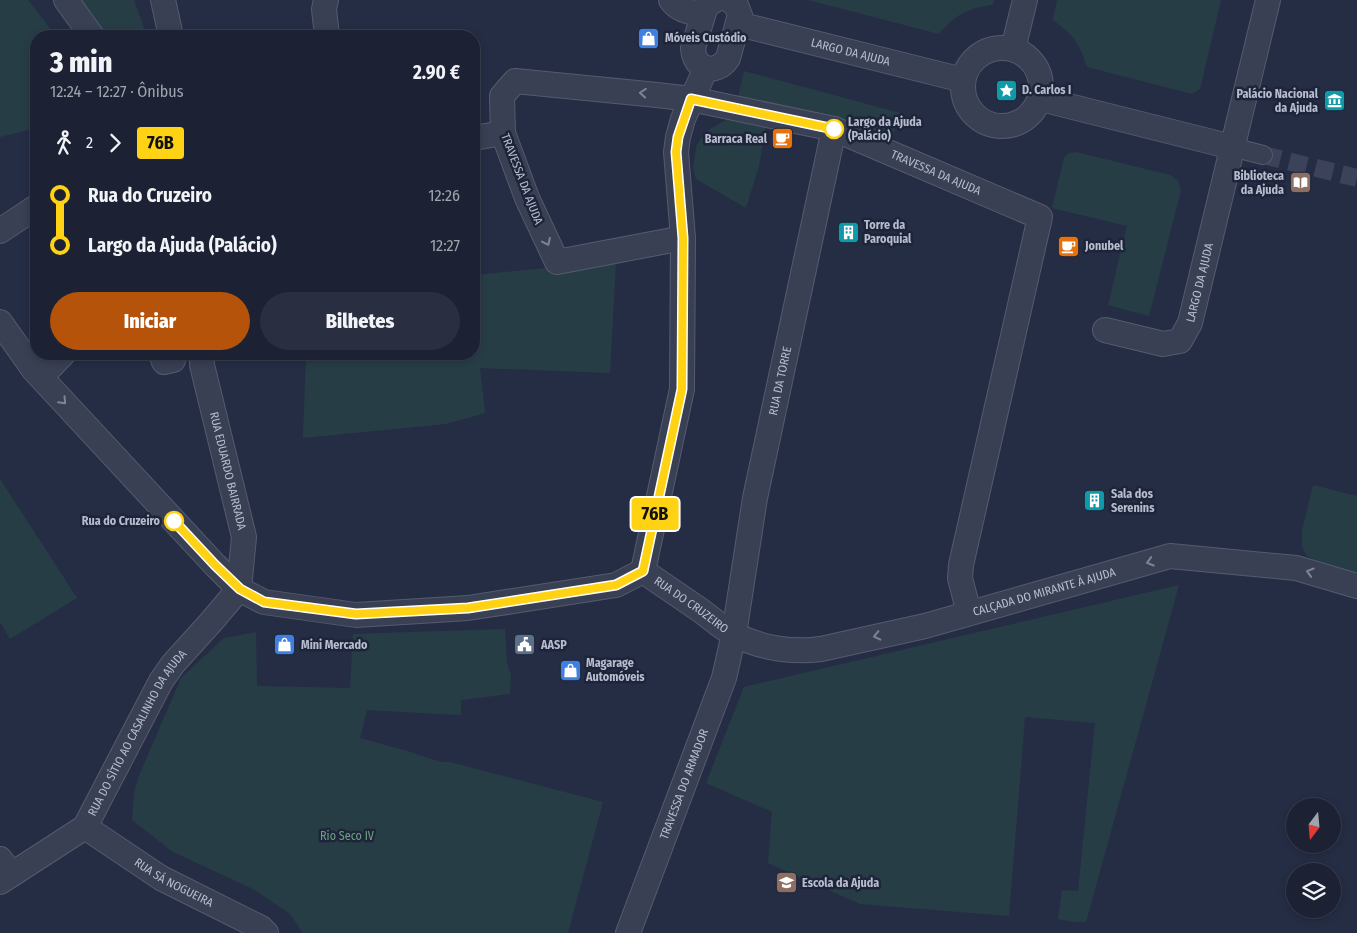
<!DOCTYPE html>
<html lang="pt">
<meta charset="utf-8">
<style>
body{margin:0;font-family:"Fira Sans Condensed",sans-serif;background:#292f40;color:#f1f3f6;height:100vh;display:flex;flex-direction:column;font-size:19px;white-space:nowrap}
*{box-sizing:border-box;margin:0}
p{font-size:16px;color:#a0a4ac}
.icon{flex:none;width:28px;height:28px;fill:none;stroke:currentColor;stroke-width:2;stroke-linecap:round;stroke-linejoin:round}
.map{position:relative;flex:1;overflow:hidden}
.side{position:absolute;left:30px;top:30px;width:450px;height:330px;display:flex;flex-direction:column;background:#1c2234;border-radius:20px;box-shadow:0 2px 8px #0003,0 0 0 1px #3a3f4f}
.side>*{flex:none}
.badge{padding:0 10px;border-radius:4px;font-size:18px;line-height:32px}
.needle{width:32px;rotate:196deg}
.buttons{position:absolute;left:1286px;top:798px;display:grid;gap:10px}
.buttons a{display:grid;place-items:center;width:55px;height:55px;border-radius:50%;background:#1c2234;box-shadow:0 2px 8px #0003,0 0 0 1px #3a3f4f;font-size:25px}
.map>.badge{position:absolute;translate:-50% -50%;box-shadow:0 0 0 2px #fff}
.legs{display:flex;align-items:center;gap:8px;height:55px;padding:0 20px;font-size:16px}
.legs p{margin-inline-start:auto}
.overview{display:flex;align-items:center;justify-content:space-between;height:85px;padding:0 20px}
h1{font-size:28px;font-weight:800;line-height:38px}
.cta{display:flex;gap:10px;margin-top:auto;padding:10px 20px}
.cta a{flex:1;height:58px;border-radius:30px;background:#b45309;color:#fff;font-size:20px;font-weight:800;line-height:58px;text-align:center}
.cta a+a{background:#292f40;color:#f1f3f6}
ul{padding:0 20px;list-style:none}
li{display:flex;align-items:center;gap:18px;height:50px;font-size:19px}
li i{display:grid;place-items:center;width:8px;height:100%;margin:0 6px;background:currentColor}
li i::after{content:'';width:12px;height:12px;margin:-6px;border:4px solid;border-radius:50%;background:#1c2234}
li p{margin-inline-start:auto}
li:first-child i{background:linear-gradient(#0000 50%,currentColor 0)}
li:last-child i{background:linear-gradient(currentColor 50%,#0000 0)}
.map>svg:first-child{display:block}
</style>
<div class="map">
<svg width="1357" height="933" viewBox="0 0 1357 933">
<rect width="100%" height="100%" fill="#252d45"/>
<g fill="#273d46">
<polygon points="0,0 28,0 56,36 36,36 36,115 28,130 0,137"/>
<polygon points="66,0 134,0 147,36 92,36"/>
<path d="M808,0H994L993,5C968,8 956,14 939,34Z"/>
<path d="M1057,0H1221L1200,89L1192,94L1087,67C1079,42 1074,36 1053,20Z"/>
<polygon points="744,71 900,113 892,140 836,123 737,101"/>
<polygon points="728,119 766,125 759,166 746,208 696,179 693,167 697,144 710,129"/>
<polygon points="1076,152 1170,175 1178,181 1181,190 1149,316 1108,305 1127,226 1052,208 1064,158 1069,153"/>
<polygon points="616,261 610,373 480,368 485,413 446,424 303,438 306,354 474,354 474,275"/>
<polygon points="0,479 77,598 10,639 0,622"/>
<polygon points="1313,485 1357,496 1357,573 1313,560 1306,555 1302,547 1302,531"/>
<polygon points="1179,585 1086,922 1074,922 1058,919 1062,890 1078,891 1095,723 1025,717 1009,916 860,904 768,863 772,812 706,783 744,687"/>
<polygon points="505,629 507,663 511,675 510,694 461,700 461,715 367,710 360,738 407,751 441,762 450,762 603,802 568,933 303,933 290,914 255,890 173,852 132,820 134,793 138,778 181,678 224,638 256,632 257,686 350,688 353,634"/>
</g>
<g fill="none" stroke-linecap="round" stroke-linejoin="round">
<polyline stroke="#3b425a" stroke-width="18" stroke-dasharray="18 9" stroke-linecap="butt" points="1263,155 1357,178"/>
<defs>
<polyline id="pedestrian" points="1232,147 1263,155"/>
<g id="minor">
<polyline points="66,0 92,36"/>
<polyline points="163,0 171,36"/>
<polyline points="326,0 324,9 327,36"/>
<path d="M671,0C678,11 692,12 703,15"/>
<path d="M715,0L706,6L693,48C694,70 716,76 728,58L740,15L736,5L729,0"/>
<path id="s1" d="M738,24L963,80"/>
<circle cx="1002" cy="87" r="39"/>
<polyline points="1013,49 1025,0"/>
<polyline points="1041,99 1232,147"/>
<polyline points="474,138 503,133"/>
<polyline points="0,231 36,207"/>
<path id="s2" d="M683,238L557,262L527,198L503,133L502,96L515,81L657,95L691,99L834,129L1040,217L961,565L960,578L969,613"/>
<polyline points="0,322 34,370 215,565 239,589 264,602 356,615 468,608 616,585 643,571"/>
<path id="s3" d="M1105,330L1163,344L1180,341L1190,323L1268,0"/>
<polyline points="161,354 164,362 173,360"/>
<path id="s4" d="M202,354V365L244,537L239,589"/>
<polyline points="41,377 63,354"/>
<path id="s5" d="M643,571C662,584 681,597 700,610C711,618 722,628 735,635C762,648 791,653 821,649L925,626L1170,556L1296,568L1357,586"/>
<polyline points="643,571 682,389 683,238 676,152 678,137 683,119 706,68"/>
<path id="s6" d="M85,827L161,878L261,928L266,933"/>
<polyline points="0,859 12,874"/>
<path id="s7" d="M0,882L85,827L161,681L173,664L211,622L239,589"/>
<path id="s8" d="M628,933L724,678L734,634L755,498L834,129"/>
</g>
</defs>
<use href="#pedestrian" stroke="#555b6f" stroke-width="20"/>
<use href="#minor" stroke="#555b6f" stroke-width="26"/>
<use href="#pedestrian" stroke="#394054" stroke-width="18"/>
<use href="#minor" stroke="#394054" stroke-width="24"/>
</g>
<defs><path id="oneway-chevron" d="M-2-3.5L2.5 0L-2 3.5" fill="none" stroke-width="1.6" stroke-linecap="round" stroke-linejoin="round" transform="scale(1.25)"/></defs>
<g stroke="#7e8497">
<use href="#oneway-chevron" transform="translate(643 93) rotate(-175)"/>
<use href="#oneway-chevron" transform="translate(547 242) rotate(65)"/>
<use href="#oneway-chevron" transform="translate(63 401) rotate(47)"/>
<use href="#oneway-chevron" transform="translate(1150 562) rotate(164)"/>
<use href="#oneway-chevron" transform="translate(1310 572) rotate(-163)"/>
<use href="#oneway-chevron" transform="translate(877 636) rotate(167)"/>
</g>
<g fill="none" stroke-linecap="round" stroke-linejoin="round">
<defs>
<polyline id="line-1" points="174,521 215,565 240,589 264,602 356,614 468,608 616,585 643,571 682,389 683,238 676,152 678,137 691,99 834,129"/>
</defs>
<use href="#line-1" stroke="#fff" stroke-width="11"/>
<use href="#line-1" stroke="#ffd214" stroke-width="8"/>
</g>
<defs>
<symbol id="shop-square" viewBox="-11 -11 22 22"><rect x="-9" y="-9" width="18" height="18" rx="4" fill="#3f7fe0" stroke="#1e253a"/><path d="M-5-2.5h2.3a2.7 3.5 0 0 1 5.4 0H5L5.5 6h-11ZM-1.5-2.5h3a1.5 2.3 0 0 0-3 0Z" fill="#fff"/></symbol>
<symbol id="sight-square" viewBox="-11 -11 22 22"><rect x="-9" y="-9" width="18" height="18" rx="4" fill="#0f9aa8" stroke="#1e253a"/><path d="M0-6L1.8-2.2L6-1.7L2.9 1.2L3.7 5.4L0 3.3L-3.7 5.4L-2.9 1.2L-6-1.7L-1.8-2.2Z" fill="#fff"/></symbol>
<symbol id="museum-square" viewBox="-11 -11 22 22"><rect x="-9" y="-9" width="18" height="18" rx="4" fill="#0f9aa8" stroke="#1e253a"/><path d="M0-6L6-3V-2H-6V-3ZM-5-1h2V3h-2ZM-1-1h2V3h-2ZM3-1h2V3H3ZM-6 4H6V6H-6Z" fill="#fff"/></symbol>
<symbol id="cafe-square" viewBox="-11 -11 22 22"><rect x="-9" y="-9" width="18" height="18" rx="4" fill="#e8710a" stroke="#1e253a"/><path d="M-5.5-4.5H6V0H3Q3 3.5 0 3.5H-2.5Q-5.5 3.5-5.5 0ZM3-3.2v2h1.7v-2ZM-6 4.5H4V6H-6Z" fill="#fff"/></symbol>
<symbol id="library-square" viewBox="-11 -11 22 22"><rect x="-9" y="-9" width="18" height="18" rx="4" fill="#8d6e63" stroke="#1e253a"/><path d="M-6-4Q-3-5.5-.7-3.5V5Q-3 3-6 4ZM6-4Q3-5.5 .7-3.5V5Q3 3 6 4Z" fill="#fff"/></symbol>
<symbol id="building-square" viewBox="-11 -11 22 22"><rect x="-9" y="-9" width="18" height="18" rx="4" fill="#0f9aa8" stroke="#1e253a"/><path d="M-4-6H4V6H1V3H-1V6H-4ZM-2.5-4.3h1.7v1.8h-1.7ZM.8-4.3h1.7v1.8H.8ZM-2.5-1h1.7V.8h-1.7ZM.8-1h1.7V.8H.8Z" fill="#fff"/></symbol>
<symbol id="civic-square" viewBox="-11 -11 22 22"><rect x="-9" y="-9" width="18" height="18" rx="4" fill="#5c6f8a" stroke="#1e253a"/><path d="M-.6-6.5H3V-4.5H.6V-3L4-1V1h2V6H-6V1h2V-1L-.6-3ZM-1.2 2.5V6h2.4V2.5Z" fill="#fff"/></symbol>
<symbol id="school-square" viewBox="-11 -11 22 22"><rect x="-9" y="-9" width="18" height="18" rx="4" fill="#8d6e63" stroke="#1e253a"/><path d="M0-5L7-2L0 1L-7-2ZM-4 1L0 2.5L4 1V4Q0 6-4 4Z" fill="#fff"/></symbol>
</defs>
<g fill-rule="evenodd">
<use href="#shop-square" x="636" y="26" width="25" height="25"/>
<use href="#sight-square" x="994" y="78" width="25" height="25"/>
<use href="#museum-square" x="1322" y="88" width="25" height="25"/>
<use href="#cafe-square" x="770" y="126" width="25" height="25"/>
<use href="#library-square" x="1288" y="170" width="25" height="25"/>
<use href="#building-square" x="836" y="220" width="25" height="25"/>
<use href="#cafe-square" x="1056" y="234" width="25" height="25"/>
<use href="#building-square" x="1082" y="488" width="25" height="25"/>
<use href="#shop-square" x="272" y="632" width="25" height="25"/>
<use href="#civic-square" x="512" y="632" width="25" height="25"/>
<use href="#shop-square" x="558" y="658" width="25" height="25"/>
<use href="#school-square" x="774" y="870" width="25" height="25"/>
</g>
<g fill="#fff" stroke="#ffd214" stroke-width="2.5">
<circle cx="834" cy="129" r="9"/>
<circle cx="174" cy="521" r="9"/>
</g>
<g text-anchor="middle" stroke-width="5" stroke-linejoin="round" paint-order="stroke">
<g font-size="12" font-weight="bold" fill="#b7bcce" stroke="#1e253a" text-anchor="start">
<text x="665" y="42">Móveis Custódio</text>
<text x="1022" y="94">D. Carlos I</text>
<text x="1318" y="98" text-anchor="end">Palácio Nacional<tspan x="1318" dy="14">da Ajuda</tspan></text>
<text x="767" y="143" text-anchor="end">Barraca Real</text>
<text x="1284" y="180" text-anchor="end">Biblioteca<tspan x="1284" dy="14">da Ajuda</tspan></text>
<text x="864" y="229">Torre da<tspan x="864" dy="14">Paroquial</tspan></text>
<text x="1085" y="250">Jonubel</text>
<text x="1111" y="498">Sala dos<tspan x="1111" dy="14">Serenins</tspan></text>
<text x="301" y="649">Mini Mercado</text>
<text x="541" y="649">AASP</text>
<text x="586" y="667">Magarage<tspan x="586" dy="14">Automóveis</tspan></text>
<text x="802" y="887">Escola da Ajuda</text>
</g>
<g font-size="12" fill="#b7bcce" stroke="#1e253a">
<text dy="4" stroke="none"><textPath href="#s1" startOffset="116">LARGO DA AJUDA</textPath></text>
<text dy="4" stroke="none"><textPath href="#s2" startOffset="759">TRAVESSA DA AJUDA</textPath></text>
<text transform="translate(522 179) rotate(69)" y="4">TRAVESSA DA AJUDA</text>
<text dy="4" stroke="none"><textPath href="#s3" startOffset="139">LARGO DA AJUDA</textPath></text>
<text dy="4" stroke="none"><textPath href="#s8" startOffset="575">RUA DA TORRE</textPath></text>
<text dy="4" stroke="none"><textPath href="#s4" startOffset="120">RUA EDUARDO BAIRRADA</textPath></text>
<text dy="4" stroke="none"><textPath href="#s5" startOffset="431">CALÇADA DO MIRANTE À AJUDA</textPath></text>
<text dy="4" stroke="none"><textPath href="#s5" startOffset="59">RUA DO CRUZEIRO</textPath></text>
<text dy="4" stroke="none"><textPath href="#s7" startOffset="209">RUA DO SÍTIO AO CASALINHO DA AJUDA</textPath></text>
<text dy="4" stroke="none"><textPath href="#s8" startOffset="159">TRAVESSA DO ARMADOR</textPath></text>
<text dy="4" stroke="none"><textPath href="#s6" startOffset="105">RUA SÁ NOGUEIRA</textPath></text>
</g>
<g font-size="12" font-weight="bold" fill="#b7bcce" stroke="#1e253a" text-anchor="start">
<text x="848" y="126">Largo da Ajuda<tspan x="848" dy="14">(Palácio)</tspan></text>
<text x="160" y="525" text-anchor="end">Rua do Cruzeiro</text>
</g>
<g font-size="12" fill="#6ca181" stroke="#1e253a">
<text x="347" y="840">Rio Seco IV</text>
</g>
</g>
</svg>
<div class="buttons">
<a><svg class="needle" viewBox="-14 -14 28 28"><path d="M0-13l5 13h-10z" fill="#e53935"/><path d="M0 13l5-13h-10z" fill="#a0a4ac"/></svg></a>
<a><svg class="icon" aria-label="layers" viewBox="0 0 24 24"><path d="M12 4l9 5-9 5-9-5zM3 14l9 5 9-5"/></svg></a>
</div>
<b class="badge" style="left:655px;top:514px;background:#ffd214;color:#111">76B</b>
<section class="side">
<div class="overview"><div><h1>3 min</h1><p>12:24 – 12:27 · Ônibus</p></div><b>2.90 €</b></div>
<div class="legs"><svg class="icon" aria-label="walk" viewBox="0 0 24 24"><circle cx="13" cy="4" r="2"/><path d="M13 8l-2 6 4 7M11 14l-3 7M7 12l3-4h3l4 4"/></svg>2<svg class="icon" aria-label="forward" viewBox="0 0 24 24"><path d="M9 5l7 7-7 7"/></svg><b class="badge" style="background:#ffd214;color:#111">76B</b></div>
<ul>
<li><i style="color:#ffd214"></i><b>Rua do Cruzeiro</b><p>12:26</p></li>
<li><i style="color:#ffd214"></i><b>Largo da Ajuda (Palácio)</b><p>12:27</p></li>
</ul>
<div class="cta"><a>Iniciar</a><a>Bilhetes</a></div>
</section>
</div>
